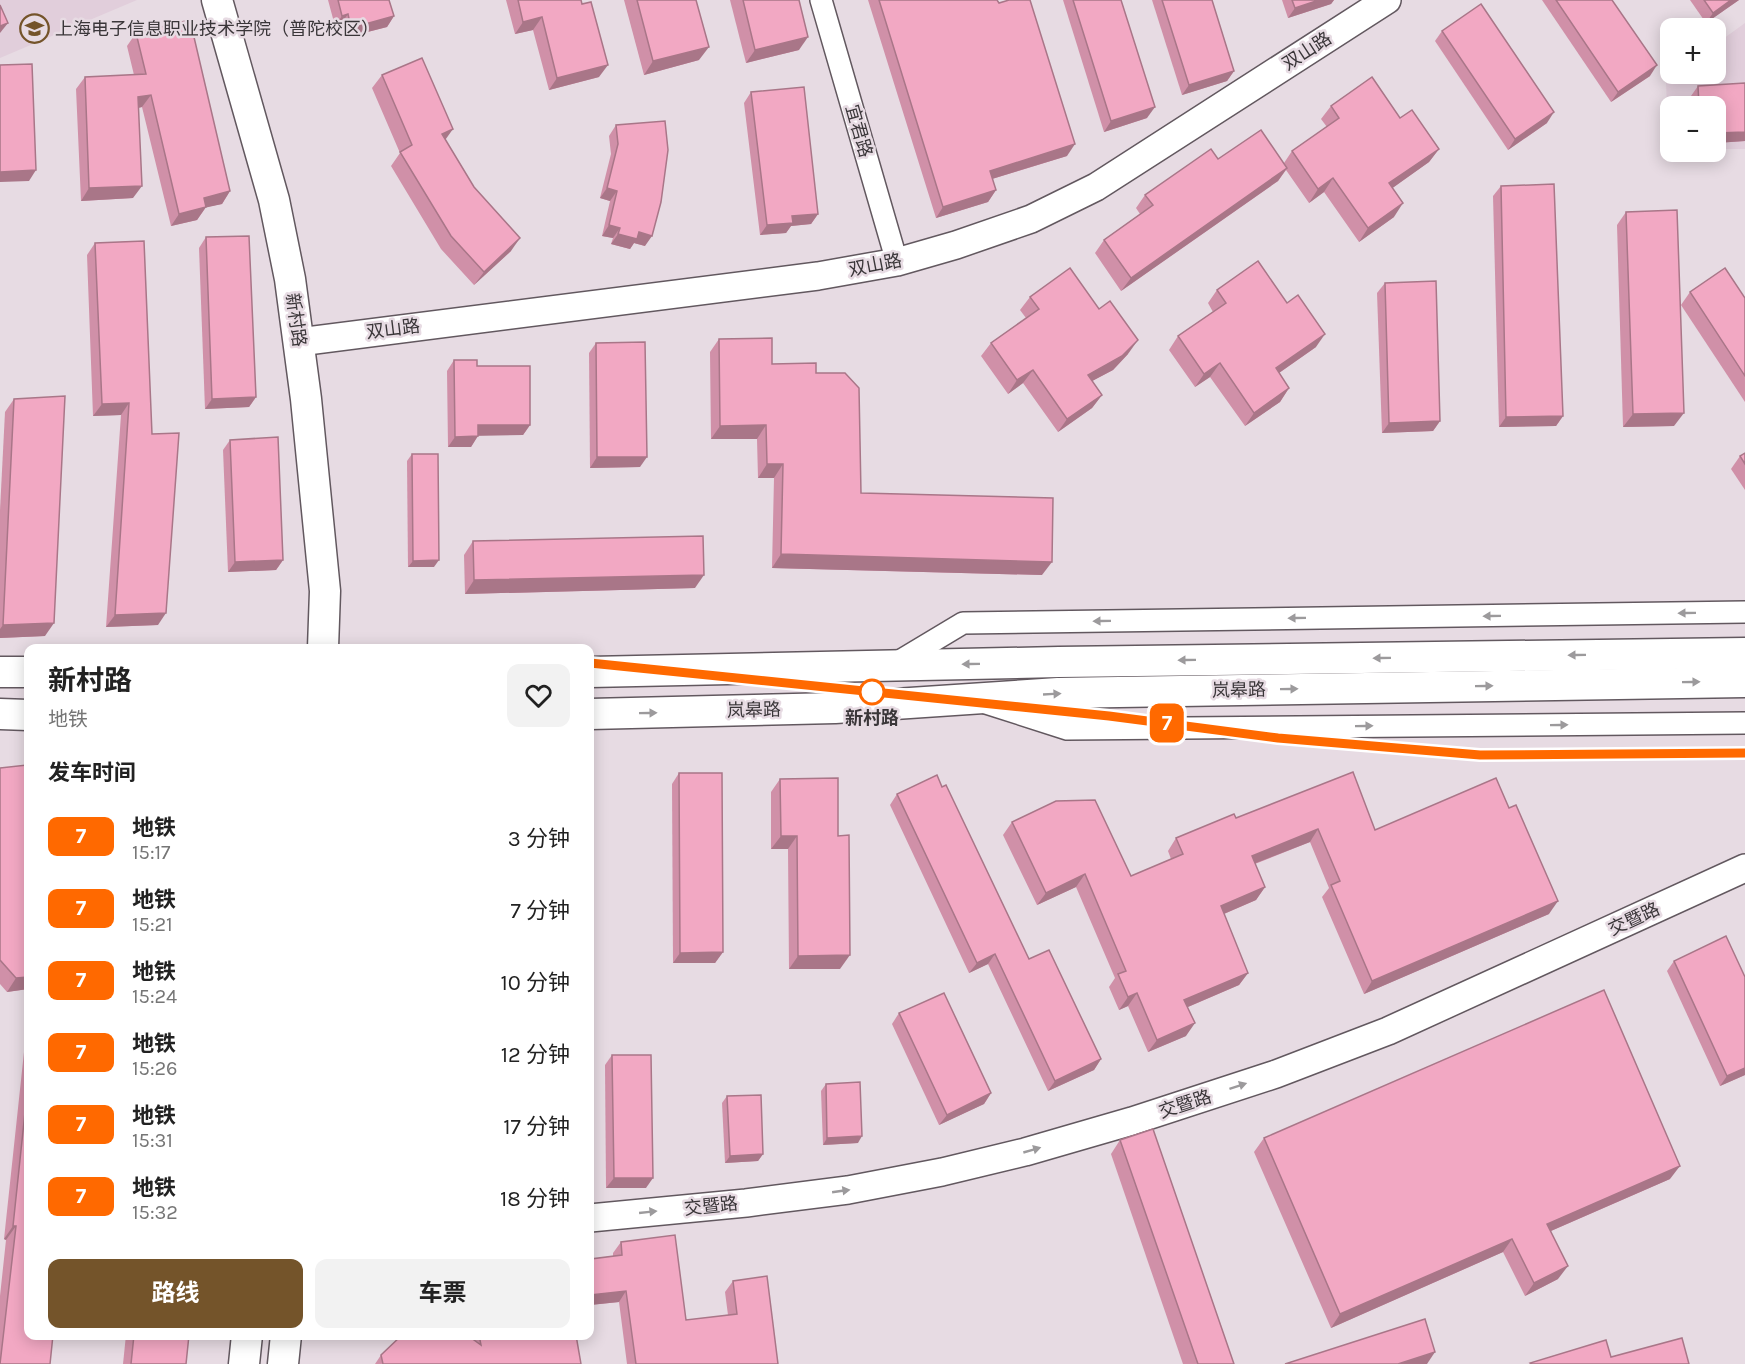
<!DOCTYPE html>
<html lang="zh">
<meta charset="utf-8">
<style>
body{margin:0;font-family:Karla,"Noto Sans SC",sans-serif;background:#f2f2f2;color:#222;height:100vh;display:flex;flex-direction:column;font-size:22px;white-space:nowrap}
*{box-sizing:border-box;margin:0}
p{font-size:20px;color:#767676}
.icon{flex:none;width:33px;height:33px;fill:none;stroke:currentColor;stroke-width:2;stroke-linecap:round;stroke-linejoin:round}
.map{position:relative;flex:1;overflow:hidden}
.details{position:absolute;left:24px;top:644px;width:570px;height:696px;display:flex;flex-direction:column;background:#fff;border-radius:12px;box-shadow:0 3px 15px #0003}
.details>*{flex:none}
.badge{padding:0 12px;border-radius:9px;font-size:21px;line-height:39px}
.buttons{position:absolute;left:1660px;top:18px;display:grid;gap:12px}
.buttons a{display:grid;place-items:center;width:66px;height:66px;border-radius:12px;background:#fff;box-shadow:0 3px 15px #0003;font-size:30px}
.map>.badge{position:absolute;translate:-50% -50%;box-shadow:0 0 0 3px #fff}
h2{padding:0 24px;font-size:22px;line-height:54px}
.round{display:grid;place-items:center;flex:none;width:63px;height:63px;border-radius:12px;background:#f2f2f2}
.headline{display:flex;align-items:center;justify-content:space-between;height:102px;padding:0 24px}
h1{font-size:28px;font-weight:700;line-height:45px}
.primary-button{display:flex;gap:12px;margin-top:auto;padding:12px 24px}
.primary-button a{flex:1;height:69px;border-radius:12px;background:#74542a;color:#fff;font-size:24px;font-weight:700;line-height:69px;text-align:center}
.primary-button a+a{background:#f2f2f2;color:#222}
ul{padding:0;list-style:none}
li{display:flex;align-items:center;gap:18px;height:72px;padding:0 24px}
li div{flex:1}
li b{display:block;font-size:22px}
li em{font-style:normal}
li .badge{min-width:66px;font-weight:700;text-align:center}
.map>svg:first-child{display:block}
</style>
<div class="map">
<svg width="1745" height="1364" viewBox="0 0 1745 1364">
<rect width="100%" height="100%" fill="#e7dbe3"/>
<g fill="#e1cedb">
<polygon points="0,0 137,0 0,58"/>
<polygon points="1745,23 1745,149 1716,149 1716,106 1671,106 1671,150 1668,150 1666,80 1675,74 1716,74 1716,44"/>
</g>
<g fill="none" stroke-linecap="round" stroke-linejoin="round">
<defs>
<g id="minor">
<polyline points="821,0 897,262"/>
<polyline points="893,665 963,623 1745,612"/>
<polyline points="986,703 1067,729 1745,723"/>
</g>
<g id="tertiary">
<polyline points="299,342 818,276 897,262 956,245 1031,219 1096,187 1387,0"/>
<polyline points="590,1218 746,1203 848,1190 942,1172 1025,1152 1132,1121 1276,1074 1388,1031 1745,868"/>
</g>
<g id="secondary">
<polyline points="217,0 274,200 290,279 306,399 325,591 323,648"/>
<polyline points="0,672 28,672"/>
<polyline points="590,672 1059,662 1745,653"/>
<polyline points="0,714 28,715"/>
<polyline points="590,714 835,708 1058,693 1745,682"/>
<polyline points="244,1364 247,1335"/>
<polyline points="283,1364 286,1335"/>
</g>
</defs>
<use href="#minor" stroke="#62585f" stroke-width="24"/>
<use href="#tertiary" stroke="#62585f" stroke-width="30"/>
<use href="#secondary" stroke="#62585f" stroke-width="33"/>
<use href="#minor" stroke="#fff" stroke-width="21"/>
<use href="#tertiary" stroke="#fff" stroke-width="27"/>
<use href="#secondary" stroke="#fff" stroke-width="30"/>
</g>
<g fill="#d090a8">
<polygon points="328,0 389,0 394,16 387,27 344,38 341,24 335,26"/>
<polygon points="506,0 581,0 599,77 549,90 533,30 515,34"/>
<polygon points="624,0 696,0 699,60 644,75"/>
<polygon points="730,0 799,0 799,50 746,63"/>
<polygon points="868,0 997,0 1067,156 992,179 996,190 988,202 936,218"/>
<polygon points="1063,0 1121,0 1147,118 1104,132"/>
<polygon points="1152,0 1212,0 1234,71 1227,81 1182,95"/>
<polygon points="1282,0 1334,0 1331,4 1288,18"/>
<polygon points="1542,0 1612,0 1650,76 1611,102"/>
<polygon points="1690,0 1739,0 1706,23"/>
<polygon points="1442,31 1547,123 1508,150 1435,41"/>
<polygon points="136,33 230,191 222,204 206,207 197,220 171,226 142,107 139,108 133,198 81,201 76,89 85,77 134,75 127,46"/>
<polygon points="382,75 445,140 511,251 474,285 441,249 391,166 400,153 372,88"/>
<polygon points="1745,83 1745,141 1716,143 1716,106 1691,106 1691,96 1698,86"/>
<polygon points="751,92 818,214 811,224 791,226 786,233 760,235 744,103"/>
<polygon points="1331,106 1400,118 1439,149 1429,162 1392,188 1394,217 1359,242 1324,192 1309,203 1286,170 1278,181 1121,291 1095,253 1104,240 1140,214 1136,208 1145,195 1218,159 1284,163 1292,151 1327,127 1321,119"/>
<polygon points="616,125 645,246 634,243 630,249 611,244 613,238 602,236 610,201 600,198 611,154 609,136"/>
<polygon points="1501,186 1563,416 1556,426 1499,427 1493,196"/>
<polygon points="1626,212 1674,426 1623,427 1617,225"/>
<polygon points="206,237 256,397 249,407 205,409 199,248"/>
<polygon points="144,241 158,625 106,627 121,415 93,416 87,255 95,243"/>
<polygon points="1385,283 1440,421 1433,431 1382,433 1377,293"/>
<polygon points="1217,290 1316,347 1279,373 1289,388 1280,402 1245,426 1210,377 1195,387 1169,350 1178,336 1213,312 1208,303"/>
<polygon points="1690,292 1745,298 1745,402 1681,305"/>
<polygon points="1030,297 1128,354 1113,370 1092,381 1102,395 1092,408 1058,432 1023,383 1008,394 981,356 991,343 1026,318 1020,310"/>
<polygon points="719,339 772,364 816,373 861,493 1042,575 772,568 774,478 758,478 757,439 711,439 710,352"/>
<polygon points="596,343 640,467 590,468 589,353"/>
<polygon points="454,360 477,366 530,425 523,435 478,435 471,447 448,447 447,371"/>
<polygon points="14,399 45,636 0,638 0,510 5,412"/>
<polygon points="230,440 283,560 276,570 228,572 223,450"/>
<polygon points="1745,453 1745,490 1731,469 1740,456"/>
<polygon points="412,454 434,567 408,567 407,461"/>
<polygon points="473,541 695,588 465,594 464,555"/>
<polygon points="28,766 28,989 7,992 0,984 0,768"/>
<polygon points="679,773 723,952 715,963 673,963 672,784"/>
<polygon points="780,779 840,969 789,969 788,849 771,849 771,792"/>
<polygon points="942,787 1029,959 1101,1059 1094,1070 1048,1091 988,964 969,973 890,805 897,794"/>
<polygon points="1236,818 1375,830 1549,914 1364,994 1322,897 1329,888 1310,842 1255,864 1265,887 1256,900 1224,914 1248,973 1239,985 1188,1007 1186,1036 1148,1052 1128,1006 1119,1010 1109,987 1115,978 1076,887 1037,905 1003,835 1012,822 1131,876 1171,859 1168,851 1176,838"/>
<polygon points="1674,961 1745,1075 1720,1086 1667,971"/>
<polygon points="899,1013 991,1093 984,1104 939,1125 892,1024"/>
<polygon points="28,1022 28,1335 0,1364 0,1296 6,1240 4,1239 27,1024"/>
<polygon points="612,1055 646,1188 606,1188 605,1065"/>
<polygon points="826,1084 858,1143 823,1145 821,1091"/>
<polygon points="727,1096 763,1154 758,1161 725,1163 722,1103"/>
<polygon points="1264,1138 1670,1179 1551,1231 1558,1279 1525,1296 1503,1252 1331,1328 1254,1152"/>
<polygon points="1120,1140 1234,1364 1183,1364 1111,1154"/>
<polygon points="621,1242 686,1320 728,1315 725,1292 733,1281 778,1364 627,1364 619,1302 590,1305 590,1262 591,1259 613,1256 613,1253"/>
<polygon points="126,1335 189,1335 186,1364 123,1364"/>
<polygon points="470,1335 576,1335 581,1364 375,1364 381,1355 470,1338"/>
</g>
<g fill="#a97688">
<polygon points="1319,0 1334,0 1331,4 1288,18 1295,8"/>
<polygon points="1731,0 1739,0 1706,23 1713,13"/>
<polygon points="348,14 341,24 335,26 342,16"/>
<polygon points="394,16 387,27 344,38 351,28"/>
<polygon points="542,17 533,30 515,34 523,22"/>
<polygon points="8,23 0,33 0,26"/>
<polygon points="808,37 799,50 746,63 755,50"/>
<polygon points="709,47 699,60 644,75 653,61"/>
<polygon points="608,65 599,77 549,90 557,78"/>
<polygon points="1657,65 1650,76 1611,102 1618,92"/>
<polygon points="1234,71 1227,81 1182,95 1189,85"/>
<polygon points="151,95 142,107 130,109 138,97"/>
<polygon points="1155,107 1147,118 1104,132 1111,121"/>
<polygon points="1554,112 1547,123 1508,150 1515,139"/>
<polygon points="453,129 443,143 442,134"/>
<polygon points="1745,132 1745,141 1716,143 1716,133"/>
<polygon points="1075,144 1067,156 982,182 990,171"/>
<polygon points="1439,149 1429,162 1380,197 1389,183"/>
<polygon points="1287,168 1278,181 1121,291 1131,278"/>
<polygon points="36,170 29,181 0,182 0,172"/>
<polygon points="1333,178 1324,192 1309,203 1318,189"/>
<polygon points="142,186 133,198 81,201 89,188"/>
<polygon points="607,188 617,191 610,201 600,198"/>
<polygon points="996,190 988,202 936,218 943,207"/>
<polygon points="230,191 222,204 195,210 204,198"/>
<polygon points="1403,203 1394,217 1359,242 1368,228"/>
<polygon points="206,207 197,220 171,226 179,214"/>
<polygon points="818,214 811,224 791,226 786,233 760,235 767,225 792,216"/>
<polygon points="609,225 620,228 613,238 602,236"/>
<polygon points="639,232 652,236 645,246 634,243 630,249 611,244 618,234"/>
<polygon points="520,238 511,251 474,285 484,272"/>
<polygon points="1325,334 1316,347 1266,382 1276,368"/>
<polygon points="1138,340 1128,354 1113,370 1079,388 1088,375"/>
<polygon points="1220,363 1210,377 1195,387 1204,374"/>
<polygon points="1033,370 1023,383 1008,394 1017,380"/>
<polygon points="1289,388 1280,402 1245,426 1254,413"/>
<polygon points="1102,395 1092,408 1058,432 1067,419"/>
<polygon points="256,397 249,407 205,409 212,399"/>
<polygon points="129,403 121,415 93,416 102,404"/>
<polygon points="1684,413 1674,426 1623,427 1633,414"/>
<polygon points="1563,416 1556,426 1499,427 1506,417"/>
<polygon points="1440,421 1433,431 1382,433 1389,423"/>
<polygon points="478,425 530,425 523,435 471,436"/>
<polygon points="766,425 757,439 711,439 720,426"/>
<polygon points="478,436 471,447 448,447 455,437"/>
<polygon points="597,457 647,457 640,467 590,468"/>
<polygon points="767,464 783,464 774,478 758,478"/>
<polygon points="781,554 1052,562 1042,575 772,568"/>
<polygon points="283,560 276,570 228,572 235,562"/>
<polygon points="439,560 434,567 408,567 413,561"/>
<polygon points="704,575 695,588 465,594 474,580"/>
<polygon points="166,613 158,625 106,627 115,615"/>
<polygon points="54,623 45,636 0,638 0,629 3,625"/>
<polygon points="1318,829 1310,842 1243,868 1252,856"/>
<polygon points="781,836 797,836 788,849 771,849"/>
<polygon points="1085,874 1076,887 1037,905 1046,893"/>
<polygon points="1265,887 1256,900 1212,919 1221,906"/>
<polygon points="1558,901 1549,914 1364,994 1372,981"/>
<polygon points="723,952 715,963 673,963 680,953"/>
<polygon points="995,954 988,964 969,973 977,963"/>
<polygon points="850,955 840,969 789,969 798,956"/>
<polygon points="1248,973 1239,985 1176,1012 1184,1000"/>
<polygon points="28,977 28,989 7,992 16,978"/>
<polygon points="1137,993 1128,1006 1119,1010 1128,997"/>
<polygon points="1195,1023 1186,1036 1148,1052 1157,1040"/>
<polygon points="1101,1059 1094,1070 1048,1091 1055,1081"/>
<polygon points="1745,1068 1745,1075 1720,1086 1727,1076"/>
<polygon points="991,1093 984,1104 939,1125 947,1115"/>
<polygon points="862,1136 858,1143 823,1145 827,1138"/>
<polygon points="763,1154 758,1161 725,1163 730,1156"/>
<polygon points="1680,1166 1670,1179 1537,1237 1547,1224"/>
<polygon points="614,1178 653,1178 646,1188 606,1188"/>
<polygon points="13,1226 16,1226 6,1240 4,1239"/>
<polygon points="1512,1239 1503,1252 1331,1328 1340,1314"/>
<polygon points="1568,1266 1558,1279 1525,1296 1534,1283"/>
<polygon points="626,1291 619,1302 590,1305 590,1295"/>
<polygon points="1435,1352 1427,1364 1398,1364"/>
</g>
<g fill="#f2a8c3" stroke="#a97688" stroke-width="1.5">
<polygon points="338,0 389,0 394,16 351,28 348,14 342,16"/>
<polygon points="518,0 581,0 582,4 591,2 608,65 557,78 542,17 523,22"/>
<polygon points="637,0 696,0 709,47 653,61"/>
<polygon points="743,0 799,0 808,37 755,50"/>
<polygon points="879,0 997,0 999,3 1009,0 1030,0 1075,144 990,171 996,190 943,207"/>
<polygon points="1073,0 1121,0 1155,107 1111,121"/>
<polygon points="1162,0 1212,0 1234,71 1189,85"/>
<polygon points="1292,0 1319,0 1295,8"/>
<polygon points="1556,0 1612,0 1657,65 1618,92"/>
<polygon points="1704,0 1731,0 1713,13"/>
<polygon points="1481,4 1554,112 1515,139 1442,31"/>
<polygon points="0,5 8,23 0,26"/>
<polygon points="190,20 230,191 204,198 206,207 179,214 151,95 138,97 142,186 89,188 85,77 146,74 136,33"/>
<polygon points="422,58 453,129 442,134 474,187 520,238 484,272 451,236 400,152 412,145 382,75"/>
<polygon points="32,64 36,170 0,172 0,65"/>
<polygon points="1372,77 1400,118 1412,110 1439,149 1389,183 1403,203 1368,228 1333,178 1318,189 1292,151 1339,118 1331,106"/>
<polygon points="1745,83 1745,132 1716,133 1716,106 1699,106 1698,86"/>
<polygon points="804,87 818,214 792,216 793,223 767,225 751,92"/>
<polygon points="665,121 668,150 661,202 652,236 639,232 637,239 618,234 620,228 609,225 617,191 607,188 618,144 616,125"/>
<polygon points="1261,130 1287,168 1131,278 1104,240 1153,205 1145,195 1211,149 1218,159"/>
<polygon points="1554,184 1563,416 1506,417 1501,186"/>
<polygon points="1677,210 1684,413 1633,414 1626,212"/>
<polygon points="249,236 256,397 212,399 206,237"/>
<polygon points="144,241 152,434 179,433 166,613 115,615 129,403 102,404 95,243"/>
<polygon points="1258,261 1287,303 1298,295 1325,334 1276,368 1289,388 1254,413 1220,363 1204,374 1178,336 1226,303 1217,290"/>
<polygon points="1070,268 1099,309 1110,301 1138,340 1122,356 1088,375 1102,395 1067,419 1033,370 1017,380 991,343 1039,309 1030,297"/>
<polygon points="1725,268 1745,298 1745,376 1690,292"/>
<polygon points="1436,281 1440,421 1389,423 1385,283"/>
<polygon points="772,338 772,364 816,363 816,373 845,373 859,388 861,493 1053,498 1052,562 781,554 783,464 767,464 766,425 720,426 719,339"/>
<polygon points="645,342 647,457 597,457 596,343"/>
<polygon points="454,360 477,360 477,366 530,366 530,425 478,425 478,436 455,437"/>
<polygon points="65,396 54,623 3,625 14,399"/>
<polygon points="278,437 283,560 235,562 230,440"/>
<polygon points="1745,453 1745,464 1740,456"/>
<polygon points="412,454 438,454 439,560 413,561"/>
<polygon points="703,536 704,575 474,580 473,541"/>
<polygon points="27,765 28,766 28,977 16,978 0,960 0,768"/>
<polygon points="1353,772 1375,830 1496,778 1509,808 1516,805 1558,901 1372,981 1331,885 1340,881 1318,829 1252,856 1265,887 1221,906 1248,973 1184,1000 1195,1023 1157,1040 1137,993 1128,997 1118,974 1126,971 1085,874 1046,893 1012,822 1056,801 1095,800 1131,876 1183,854 1176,838 1234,814 1236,818"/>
<polygon points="679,773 722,773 723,952 680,953"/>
<polygon points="937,775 942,787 946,785 1029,959 1049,950 1101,1059 1055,1081 995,954 977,963 897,794"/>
<polygon points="838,778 838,836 849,835 850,955 798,956 797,836 781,836 780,779"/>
<polygon points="590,789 592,789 593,970 590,970"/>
<polygon points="1726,936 1745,977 1745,1068 1727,1076 1674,961"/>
<polygon points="1604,990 1680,1166 1547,1224 1568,1266 1534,1283 1512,1239 1340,1314 1264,1138"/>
<polygon points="944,993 991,1093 947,1115 899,1013"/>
<polygon points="612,1055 651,1055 653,1178 614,1178"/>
<polygon points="860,1082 862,1136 827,1138 826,1084"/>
<polygon points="28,1084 28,1335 53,1335 50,1364 0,1364 16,1226 13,1226"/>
<polygon points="761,1095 763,1154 730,1156 727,1096"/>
<polygon points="1153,1129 1234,1364 1198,1364 1120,1140"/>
<polygon points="675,1235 686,1320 737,1314 733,1281 767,1276 778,1364 636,1364 626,1291 590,1295 590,1263 592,1262 591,1259 622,1255 621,1242"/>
<polygon points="1425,1319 1435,1352 1398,1364 1285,1364"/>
<polygon points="134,1335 189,1335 186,1364 131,1364"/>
<polygon points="402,1335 467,1335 481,1345 479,1335 576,1335 581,1364 383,1364 381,1355"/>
<polygon points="1682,1338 1689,1364 1531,1364 1530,1363 1606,1340 1611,1357"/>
</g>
<defs><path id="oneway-solid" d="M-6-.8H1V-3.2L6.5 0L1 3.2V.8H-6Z" transform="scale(1.5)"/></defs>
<g fill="#9c9a9c">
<use href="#oneway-solid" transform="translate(1687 613) rotate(179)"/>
<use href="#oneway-solid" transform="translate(1492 616) rotate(179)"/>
<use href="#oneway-solid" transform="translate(1297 618) rotate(179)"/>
<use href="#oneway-solid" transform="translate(1102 621) rotate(179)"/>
<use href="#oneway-solid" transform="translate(1577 655) rotate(179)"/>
<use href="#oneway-solid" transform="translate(1382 658) rotate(179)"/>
<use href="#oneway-solid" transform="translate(1187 660) rotate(179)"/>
<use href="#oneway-solid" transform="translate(971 664) rotate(179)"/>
<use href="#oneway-solid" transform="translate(1691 682) rotate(-1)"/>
<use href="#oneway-solid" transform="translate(1484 686) rotate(-1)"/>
<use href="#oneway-solid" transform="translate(1289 689) rotate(-1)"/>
<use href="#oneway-solid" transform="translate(1052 694) rotate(-3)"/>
<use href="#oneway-solid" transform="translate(648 713) rotate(-1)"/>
<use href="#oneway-solid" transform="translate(1559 725) rotate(-1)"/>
<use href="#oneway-solid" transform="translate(1364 726) rotate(-1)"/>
<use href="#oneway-solid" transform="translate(1238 1086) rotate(-18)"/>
<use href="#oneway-solid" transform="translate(1032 1150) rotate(-16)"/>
<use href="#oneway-solid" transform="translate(841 1191) rotate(-8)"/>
<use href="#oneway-solid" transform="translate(648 1212) rotate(-6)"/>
</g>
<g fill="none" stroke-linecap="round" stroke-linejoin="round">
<defs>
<polyline id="line" points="590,663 1109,716 1278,738 1480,755 1745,753"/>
</defs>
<use href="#line" stroke="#fff" stroke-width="14"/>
<use href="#line" stroke="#ff6900" stroke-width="9"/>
</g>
<defs>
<symbol id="university-ring" viewBox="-11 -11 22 22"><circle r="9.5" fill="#e7dbe3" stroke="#74542a" stroke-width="1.5"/><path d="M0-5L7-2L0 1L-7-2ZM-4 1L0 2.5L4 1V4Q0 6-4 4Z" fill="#74542a"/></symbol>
</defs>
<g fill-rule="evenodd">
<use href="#university-ring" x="18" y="12" width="33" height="33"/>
</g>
<circle fill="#fff" stroke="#ff6900" stroke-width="3" cx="872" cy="692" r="12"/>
<g text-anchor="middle" stroke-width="5" stroke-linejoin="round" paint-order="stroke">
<g font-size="18" fill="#3a3639" stroke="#e7dbe3" text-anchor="start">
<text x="55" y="35">上海电子信息职业技术学院（普陀校区）</text>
</g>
<g font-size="18" fill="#3a3639" stroke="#e7dbe3">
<text transform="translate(1307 51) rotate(-33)" y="6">双山路</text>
<text transform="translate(859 131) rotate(74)" y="6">宜君路</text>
<text transform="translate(875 265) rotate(-11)" y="6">双山路</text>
<text transform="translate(296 320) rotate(82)" y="6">新村路</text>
<text transform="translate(393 329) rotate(-7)" y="6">双山路</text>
<text transform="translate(1239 690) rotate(-1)" y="6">岚皋路</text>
<text transform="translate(754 710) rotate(-1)" y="6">岚皋路</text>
<text transform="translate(1634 919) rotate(-25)" y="6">交暨路</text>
<text transform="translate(1185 1104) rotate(-18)" y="6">交暨路</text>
<text transform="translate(711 1206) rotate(-6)" y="6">交暨路</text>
</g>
<g font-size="18" font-weight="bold" fill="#3a3639" stroke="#e7dbe3">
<text x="872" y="724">新村路</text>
</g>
</g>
</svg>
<div class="buttons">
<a>+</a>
<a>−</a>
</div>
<b class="badge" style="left:1167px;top:723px;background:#ff6900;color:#fff">7</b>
<section class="details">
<div class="headline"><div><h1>新村路</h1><p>地铁</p></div><a class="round"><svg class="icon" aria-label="heart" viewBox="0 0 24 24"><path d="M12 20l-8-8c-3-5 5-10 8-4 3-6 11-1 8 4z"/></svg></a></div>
<h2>发车时间</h2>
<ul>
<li><span class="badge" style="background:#ff6900;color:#fff">7</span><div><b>地铁</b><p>15:17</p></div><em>3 分钟</em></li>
<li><span class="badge" style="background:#ff6900;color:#fff">7</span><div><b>地铁</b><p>15:21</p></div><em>7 分钟</em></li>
<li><span class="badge" style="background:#ff6900;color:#fff">7</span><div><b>地铁</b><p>15:24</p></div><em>10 分钟</em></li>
<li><span class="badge" style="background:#ff6900;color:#fff">7</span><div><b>地铁</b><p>15:26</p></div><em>12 分钟</em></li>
<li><span class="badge" style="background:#ff6900;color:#fff">7</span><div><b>地铁</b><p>15:31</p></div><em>17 分钟</em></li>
<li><span class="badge" style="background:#ff6900;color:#fff">7</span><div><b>地铁</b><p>15:32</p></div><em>18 分钟</em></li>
</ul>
<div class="primary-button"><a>路线</a><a>车票</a></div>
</section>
</div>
